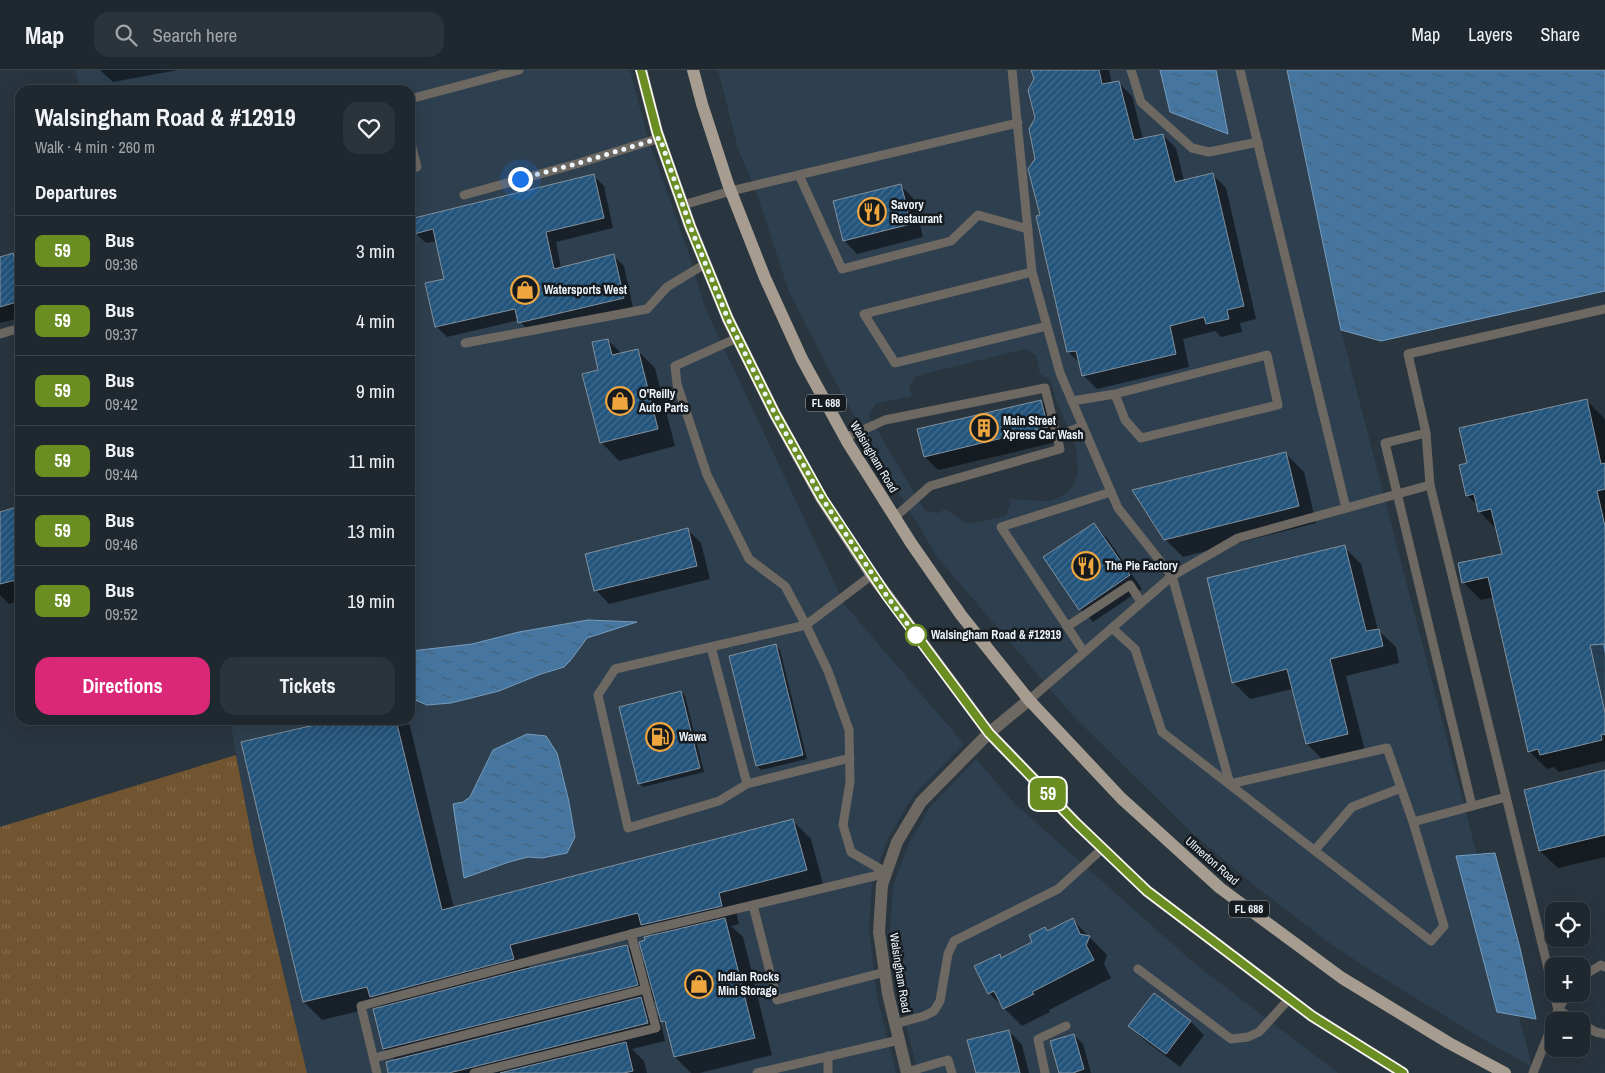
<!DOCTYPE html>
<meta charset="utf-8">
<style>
body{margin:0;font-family:"Archivo Narrow",sans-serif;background:#2c343b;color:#f1f3f6;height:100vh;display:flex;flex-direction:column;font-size:19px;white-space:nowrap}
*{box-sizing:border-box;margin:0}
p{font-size:16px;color:#a1a6aa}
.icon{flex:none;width:28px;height:28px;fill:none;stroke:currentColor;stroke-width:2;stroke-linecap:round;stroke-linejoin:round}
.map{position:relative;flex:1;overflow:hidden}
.sheet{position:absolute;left:15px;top:15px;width:400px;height:640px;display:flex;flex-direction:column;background:#1f282f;border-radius:15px;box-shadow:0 5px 20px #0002,0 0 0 1px #3c444b}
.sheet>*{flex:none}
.badge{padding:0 10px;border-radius:8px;font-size:18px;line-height:32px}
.tools{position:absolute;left:1545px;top:832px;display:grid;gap:10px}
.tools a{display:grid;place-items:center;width:45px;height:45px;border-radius:10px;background:#1f282f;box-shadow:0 5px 20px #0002,0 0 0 1px #3c444b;font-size:25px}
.you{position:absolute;width:25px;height:25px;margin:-12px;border:4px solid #fff;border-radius:50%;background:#1a73e8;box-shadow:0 0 0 8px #1a73e833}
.map>.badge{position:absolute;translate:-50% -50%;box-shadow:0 0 0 2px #fff}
h2{padding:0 20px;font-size:19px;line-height:45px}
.round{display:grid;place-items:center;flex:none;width:52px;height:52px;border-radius:15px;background:#2c343b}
.summary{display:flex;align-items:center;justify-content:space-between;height:85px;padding:0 20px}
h1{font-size:24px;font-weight:800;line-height:38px}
.button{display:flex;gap:10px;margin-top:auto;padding:10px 20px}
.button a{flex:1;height:58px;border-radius:15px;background:#db2777;color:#fff;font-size:20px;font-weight:800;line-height:58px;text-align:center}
.button a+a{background:#2c343b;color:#f1f3f6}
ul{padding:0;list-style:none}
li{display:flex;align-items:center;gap:15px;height:70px;padding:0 20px;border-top:1px solid #3c444b}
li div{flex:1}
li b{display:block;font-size:19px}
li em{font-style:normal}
li .badge{min-width:55px;font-weight:700;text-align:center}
header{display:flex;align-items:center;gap:30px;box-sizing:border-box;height:70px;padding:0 25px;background:#1f282f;border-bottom:1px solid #3c444b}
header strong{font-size:24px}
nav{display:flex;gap:28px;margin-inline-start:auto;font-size:18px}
.search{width:350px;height:45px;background:#2c343b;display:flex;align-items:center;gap:12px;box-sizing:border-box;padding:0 18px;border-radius:15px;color:#a1a6aa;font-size:19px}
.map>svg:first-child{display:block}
</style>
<header>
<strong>Map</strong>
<div class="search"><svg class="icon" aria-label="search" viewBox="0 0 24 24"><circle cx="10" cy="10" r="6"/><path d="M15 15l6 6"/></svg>Search here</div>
<nav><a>Map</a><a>Layers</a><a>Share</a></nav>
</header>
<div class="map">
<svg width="1605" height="1003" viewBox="0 0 1605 1003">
<defs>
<pattern id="park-tufts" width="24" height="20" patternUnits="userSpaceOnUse" patternTransform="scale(1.25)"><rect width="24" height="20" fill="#715430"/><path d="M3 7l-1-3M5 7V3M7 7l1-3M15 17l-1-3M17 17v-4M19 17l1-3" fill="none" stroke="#866d4f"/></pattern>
<pattern id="water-ripples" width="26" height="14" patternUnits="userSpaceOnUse" patternTransform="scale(1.25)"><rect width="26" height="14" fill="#4676a0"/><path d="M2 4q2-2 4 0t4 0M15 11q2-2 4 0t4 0" fill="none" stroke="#466076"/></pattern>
<pattern id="building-hatch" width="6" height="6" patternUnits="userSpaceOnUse" patternTransform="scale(1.25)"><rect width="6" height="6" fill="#23547b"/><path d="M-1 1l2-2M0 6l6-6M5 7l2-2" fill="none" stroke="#436d8f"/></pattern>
</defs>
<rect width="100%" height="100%" fill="#29353f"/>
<g fill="#2e3f4f" fill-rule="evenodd">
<path d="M75,0H630L647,65L687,178L706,240L845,535L964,674L913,726L888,768L872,813L869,859L877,926L896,1003H307L254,779L230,650H410V632L413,634V629L427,635L451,633L499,621L541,604L564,597L570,591L587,568L635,552L588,550L519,562L472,574L410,582V20H80ZM493,680L557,683L569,732L575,767L542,788L528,787L509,792L453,735L470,727Z"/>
<path d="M718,0H1160L1170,42L1227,64L1216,0H1287L1341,260L1477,785L1456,787L1497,941L1519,946L1532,997L1481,968L1373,902L1325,870L1255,816L1191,762L1073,646L938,488L886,402L830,302L789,222L755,118L738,79ZM1025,279L1036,285L1040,304L1051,311L1056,330L1076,377L1078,401L1073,416L1064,425L1050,431L1008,429L1011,432L1006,446L972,453L964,452L946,439L938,443L925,441L869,346L875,334L912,326L909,317L916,306Z"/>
<polygon points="976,689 1014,733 1194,893 1338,1003 918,1003 898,922 890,861 893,816 908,775 930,737"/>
</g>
<polygon fill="url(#park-tufts)" points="236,685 254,779 307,1003 0,1003 0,757"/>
<g fill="url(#water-ripples)" stroke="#789cbb">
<polygon points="1160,0 1216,0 1228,64 1170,42"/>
<polygon points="1287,0 1605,0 1605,221 1381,271 1341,260"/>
<polygon points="1572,544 1605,548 1605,666"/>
<polygon points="588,550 637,552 587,568 570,591 564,597 541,604 499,621 451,633 427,635 413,629 414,634 410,632 411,581 472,574 519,562"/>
<polygon points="527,664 546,666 557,683 569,732 575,767 567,783 542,788 528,787 509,792 464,808 453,734 463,732 470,727 493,680"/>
<polygon points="1495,783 1520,878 1536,949 1497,942 1456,786"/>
</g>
<g fill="#0007" fill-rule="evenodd">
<polygon points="100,0 178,0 113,12"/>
<polygon points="1033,0 1109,0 1112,14 1119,13 1132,26 1143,69 1163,65 1176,78 1184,111 1212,104 1226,118 1256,249 1240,253 1242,262 1221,267 1215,261 1183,269 1189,297 1097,319 1083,305 1081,294 1068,282 1042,146 1037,89 1035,10"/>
<polygon points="593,105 604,116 613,158 556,172 561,198 614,186 624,196 633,238 530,263 519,250 447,267 437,257 427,214 446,210 437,171 426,173 415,163"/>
<polygon points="900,115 914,129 923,167 857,184 844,170"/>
<polygon points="13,185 20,192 20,248 0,253 0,188"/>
<polygon points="608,270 622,284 637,280 655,298 675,376 619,391 602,373 584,305 600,301"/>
<polygon points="1586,330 1604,348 1605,351 1605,543 1596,545 1605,584 1605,691 1559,702 1554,697 1547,699 1529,681 1494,527 1481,530 1463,512 1503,485 1497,460 1479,441 1477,435 1467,425 1469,394"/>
<polygon points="1041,331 1055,344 1061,371 938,400 925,387"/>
<polygon points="1286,384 1304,402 1316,453 1183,487 1165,469"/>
<polygon points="20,438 20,531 9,534 0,525 0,443"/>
<polygon points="1094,454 1107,468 1142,519 1093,552 1080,539"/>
<polygon points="687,459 701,473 710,509 609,534 596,520"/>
<polygon points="1344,477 1361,494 1378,560 1396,577 1399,593 1346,606 1365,681 1324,691 1307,674 1293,619 1250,629 1233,612"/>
<polygon points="776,576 780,580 807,689 761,700 757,696 730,587"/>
<polygon points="681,622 685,626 704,702 643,717 639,713"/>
<path d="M341,650H404L410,656L454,838L793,751L811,769L824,818L736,841L739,854L731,856L743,867L772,985L700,1003H691L675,987L668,957L660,949L665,971L632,979L644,991L647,1003H390L395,990L384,979L382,938L380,936L322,950L304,932ZM649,862L654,866L647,896L627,876L529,899L528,893ZM657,932L661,948L647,934Z"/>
<polygon points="1605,701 1605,787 1558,798 1540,781"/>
<polygon points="1072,849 1107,885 1104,894 1111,908 1049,940 1050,942 1022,956 989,923 999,886 1002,889 1034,873 1045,859 1048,862"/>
<polygon points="1154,924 1191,952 1204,965 1180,997 1143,969 1130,956"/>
<polygon points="1009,961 1022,975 1029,1003 977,1003"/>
<polygon points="1074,965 1083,974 1091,1003 1060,1003"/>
</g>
<g fill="url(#building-hatch)" stroke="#82909d">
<polygon points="1031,0 1099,0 1102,14 1119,11 1134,70 1163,64 1175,112 1213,103 1244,236 1227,240 1229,249 1206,254 1204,247 1170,256 1176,284 1082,306 1076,281 1067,282 1036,146 1040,145 1028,99 1035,89 1029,59 1035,48 1028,20 1034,9"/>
<polygon points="594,104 604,148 546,162 554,199 614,184 624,228 518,253 515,239 435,257 425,213 444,209 433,159 414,164 410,149"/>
<polygon points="901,114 911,154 843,171 833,131"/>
<polygon points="13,183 20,211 20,231 0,237 0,187"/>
<polygon points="608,269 612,285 638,279 658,359 600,373 582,304 598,300 592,272"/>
<polygon points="1587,329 1601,394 1605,393 1605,419 1597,421 1605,456 1605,574 1590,575 1605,643 1605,664 1601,665 1602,670 1540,685 1538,679 1528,682 1488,507 1462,513 1458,493 1502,484 1491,439 1478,442 1474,424 1466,426 1459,395 1467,393 1459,358"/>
<polygon points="1041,330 1048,357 924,387 917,359"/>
<polygon points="1286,382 1299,436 1164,470 1132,420"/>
<polygon points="20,436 20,509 0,514 0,442"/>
<polygon points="1094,453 1130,505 1079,540 1043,487"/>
<polygon points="688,458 697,496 594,521 585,484"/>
<polygon points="1345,475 1366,561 1379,559 1383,576 1330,589 1348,664 1306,674 1287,599 1232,613 1207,508"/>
<polygon points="776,574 803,685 756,696 729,586"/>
<polygon points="681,621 700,698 638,714 619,637"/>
<polygon points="336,650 396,650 442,840 793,749 807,800 719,823 722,836 641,855 638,843 510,875 514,889 370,927 367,917 303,932 241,672"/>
<polygon points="1605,700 1605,765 1539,781 1524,720"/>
<polygon points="725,848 755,968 674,987 665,951 661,952 639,872 645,870 644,867"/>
<polygon points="1073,848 1080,864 1090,866 1086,875 1094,890 1032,922 1034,924 1003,939 994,921 988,924 974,896 1000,884 1001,888 1032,872 1029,865 1045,857 1047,861"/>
<polygon points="627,875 638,915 383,979 373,939 517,901"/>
<polygon points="1154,923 1191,951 1166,984 1128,956"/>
<polygon points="641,927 648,953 449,1003 388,1003 386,992"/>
<polygon points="1009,960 1020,1003 976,1003 967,970"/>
<polygon points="1074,964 1084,999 1073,1003 1059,1003 1050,971"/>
<polygon points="626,972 633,1001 624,1003 500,1003"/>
</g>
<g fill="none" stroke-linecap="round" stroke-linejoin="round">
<g stroke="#6d6862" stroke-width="9">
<polyline points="1012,0 1032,202 1060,303 1118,438 1172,506 1029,630"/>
<polyline points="1131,0 1141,32 1192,78 1209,82 1258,72"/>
<polyline points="1240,0 1346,438"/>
<polyline points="410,29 519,0"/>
<polyline points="410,70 417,97 410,99"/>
<polyline points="799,105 842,199 951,171 978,145 1028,159"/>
<polyline points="464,125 576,94 660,68"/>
<polyline points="683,135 731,121 1018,53"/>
<polyline points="1032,202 864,244 895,293 1047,256"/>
<polyline points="0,264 20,258"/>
<polyline points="737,268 675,296 677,314 707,405 749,489 785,516 806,555 615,599 598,625 628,758 719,731 747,714 850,688"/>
<polyline points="465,273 647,239 667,217 705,194"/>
<polyline points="1072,331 1115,324 1267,285 1278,335 1141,368 1125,350 1115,324"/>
<polyline points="1426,363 1430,415"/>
<polyline points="1057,366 1083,356"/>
<polyline points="845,368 885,350 1045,318 1060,379 930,416 895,447"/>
<polyline points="872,505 806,555 828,601 849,660 850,712 843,755 851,782 887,803"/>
<polyline points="1068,556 1130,515 1141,532"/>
<polyline points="1112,558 1135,579 1162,662 1431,871 1444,856 1413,752 1506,727"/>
<polyline points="711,577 747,714"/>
<polyline points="1084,582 1001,457 1111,422"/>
<polyline points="1472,736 1385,373 1426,363 1408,284 1605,239"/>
<polyline points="1413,752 1387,678 1230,714 1172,506 1238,468 1430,415 1554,923"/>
<polyline points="1315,780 1352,737 1401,718"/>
<polyline points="753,835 777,930 885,902"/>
<polyline points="1138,899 1231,969 1248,967 1259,962 1289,929"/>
<polyline points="1581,907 1601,895 1605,897"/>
<polyline points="1567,924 1558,940 1577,951"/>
<polyline points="895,954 924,946 934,941 940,931 948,884 954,871 1058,819 1102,779"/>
<polyline points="1581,954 1596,962 1605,964"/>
<polyline points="374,988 646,919"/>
<polyline points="907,1002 948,990 952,1003"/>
<polyline points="377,1003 361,936 631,864 887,803"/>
<polyline points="474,1003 656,958 631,864"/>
<polyline points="757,1003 899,970"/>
<polyline points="828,1003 828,986"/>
<polyline points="1045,1003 1038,969 1066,956"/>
<polyline points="1533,1003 1558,940 1554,924"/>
</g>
<polyline stroke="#6d6862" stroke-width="12" points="907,1003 888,924 879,862 882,815 897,772 921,732 989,663 1029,630"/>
<g stroke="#a69c90" stroke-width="12">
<polyline points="641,0 657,62 690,156 728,249 775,344 822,429 872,505 989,663 1076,753 1147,821 1312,946 1403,1003"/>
<polyline points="693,0 702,34 728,114 765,208 802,289 848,373 911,473 961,545 1029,630 1121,728 1220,818 1342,908 1449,973 1505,1003"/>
</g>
</g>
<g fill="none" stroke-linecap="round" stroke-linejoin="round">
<defs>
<polyline id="line" points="641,0 657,62 690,156 728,249 775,344 822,428 887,526 989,663 1076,753 1147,821 1312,946 1403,1003"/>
</defs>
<use href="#line" stroke="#fff" stroke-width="11"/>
<use href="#line" stroke="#6b8e23" stroke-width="8"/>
<polyline stroke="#edf4fb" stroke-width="5" stroke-dasharray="0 9" points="520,109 576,94 660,68 690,156 728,249 775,344 822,428 887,526 919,570 916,565"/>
</g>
<defs>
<symbol id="restaurant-ring" viewBox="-11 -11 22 22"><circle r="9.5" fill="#161b20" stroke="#f0a63f" stroke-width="1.5"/><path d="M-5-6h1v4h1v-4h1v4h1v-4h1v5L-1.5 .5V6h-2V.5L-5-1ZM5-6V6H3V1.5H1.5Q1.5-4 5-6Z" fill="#f0a63f"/></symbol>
<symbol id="shop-ring" viewBox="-11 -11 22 22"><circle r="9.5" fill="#161b20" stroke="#f0a63f" stroke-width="1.5"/><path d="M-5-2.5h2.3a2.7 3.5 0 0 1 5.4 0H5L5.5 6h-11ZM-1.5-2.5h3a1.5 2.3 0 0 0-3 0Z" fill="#f0a63f"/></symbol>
<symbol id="building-ring" viewBox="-11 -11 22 22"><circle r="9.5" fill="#161b20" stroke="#f0a63f" stroke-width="1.5"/><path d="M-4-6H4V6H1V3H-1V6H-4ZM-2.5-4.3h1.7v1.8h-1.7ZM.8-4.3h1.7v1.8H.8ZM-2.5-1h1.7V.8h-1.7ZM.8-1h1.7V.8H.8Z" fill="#f0a63f"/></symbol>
<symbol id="fuel-ring" viewBox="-11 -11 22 22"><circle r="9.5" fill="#161b20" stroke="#f0a63f" stroke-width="1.5"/><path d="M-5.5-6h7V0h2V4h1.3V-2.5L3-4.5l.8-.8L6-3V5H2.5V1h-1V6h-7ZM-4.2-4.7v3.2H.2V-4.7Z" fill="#f0a63f"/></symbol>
</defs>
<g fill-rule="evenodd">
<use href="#restaurant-ring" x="856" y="126" width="32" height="32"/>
<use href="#shop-ring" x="509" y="204" width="32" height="32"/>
<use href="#shop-ring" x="604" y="315" width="32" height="32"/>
<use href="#building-ring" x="968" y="342" width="32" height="32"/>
<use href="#restaurant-ring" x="1070" y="480" width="32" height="32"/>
<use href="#fuel-ring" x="644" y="651" width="32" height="32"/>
<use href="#shop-ring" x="683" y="898" width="32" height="32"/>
</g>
<circle fill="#fff" stroke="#6b8e23" stroke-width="2.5" cx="916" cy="565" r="10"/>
<g text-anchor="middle" stroke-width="5" stroke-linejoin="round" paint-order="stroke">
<g fill="#161b20" stroke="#acb3b9" stroke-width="1">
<rect x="806" y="324.5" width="40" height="17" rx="4"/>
<rect x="1229" y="830.5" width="40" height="17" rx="4"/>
</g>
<g font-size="11" font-weight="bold" fill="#edf4fb">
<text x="826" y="337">FL 688</text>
<text x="1249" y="843">FL 688</text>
</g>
<g font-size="12" font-weight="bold" fill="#edf4fb" stroke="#161b20" text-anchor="start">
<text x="891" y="139">Savory<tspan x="891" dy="14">Restaurant</tspan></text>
<text x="544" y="224">Watersports West</text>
<text x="639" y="328">O'Reilly<tspan x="639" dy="14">Auto Parts</tspan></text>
<text x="1003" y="355">Main Street<tspan x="1003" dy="14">Xpress Car Wash</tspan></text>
<text x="1105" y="500">The Pie Factory</text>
<text x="679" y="671">Wawa</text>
<text x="718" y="911">Indian Rocks<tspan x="718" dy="14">Mini Storage</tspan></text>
</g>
<g font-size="12" fill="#edf4fb" stroke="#161b20">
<text transform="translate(874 387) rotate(59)" y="4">Walsingham Road</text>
<text transform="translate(1212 791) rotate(41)" y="4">Ulmerton Road</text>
<text transform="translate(900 903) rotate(81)" y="4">Walsingham Road</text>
</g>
<g font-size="12" font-weight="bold" fill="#edf4fb" stroke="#161b20" text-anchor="start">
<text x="931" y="569">Walsingham Road &amp; #12919</text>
</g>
</g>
</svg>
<div class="tools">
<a><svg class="icon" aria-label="locate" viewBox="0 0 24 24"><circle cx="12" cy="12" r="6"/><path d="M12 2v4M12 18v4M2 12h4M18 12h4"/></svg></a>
<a>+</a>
<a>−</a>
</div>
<div class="you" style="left:520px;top:109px"></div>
<b class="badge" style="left:1048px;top:724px;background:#6b8e23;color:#fff">59</b>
<section class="sheet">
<div class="summary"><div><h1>Walsingham Road &amp; #12919</h1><p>Walk · 4 min · 260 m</p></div><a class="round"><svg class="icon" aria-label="heart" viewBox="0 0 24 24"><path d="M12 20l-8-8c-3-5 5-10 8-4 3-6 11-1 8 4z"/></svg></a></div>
<h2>Departures</h2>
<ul>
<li><span class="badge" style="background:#6b8e23;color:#fff">59</span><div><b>Bus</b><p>09:36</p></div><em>3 min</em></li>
<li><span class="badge" style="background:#6b8e23;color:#fff">59</span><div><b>Bus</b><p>09:37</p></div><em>4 min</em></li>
<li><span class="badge" style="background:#6b8e23;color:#fff">59</span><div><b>Bus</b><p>09:42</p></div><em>9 min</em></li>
<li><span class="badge" style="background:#6b8e23;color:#fff">59</span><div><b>Bus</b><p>09:44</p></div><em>11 min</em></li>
<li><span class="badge" style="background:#6b8e23;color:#fff">59</span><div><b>Bus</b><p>09:46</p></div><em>13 min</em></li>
<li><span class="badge" style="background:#6b8e23;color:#fff">59</span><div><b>Bus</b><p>09:52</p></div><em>19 min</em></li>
</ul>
<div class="button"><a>Directions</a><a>Tickets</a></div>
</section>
</div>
